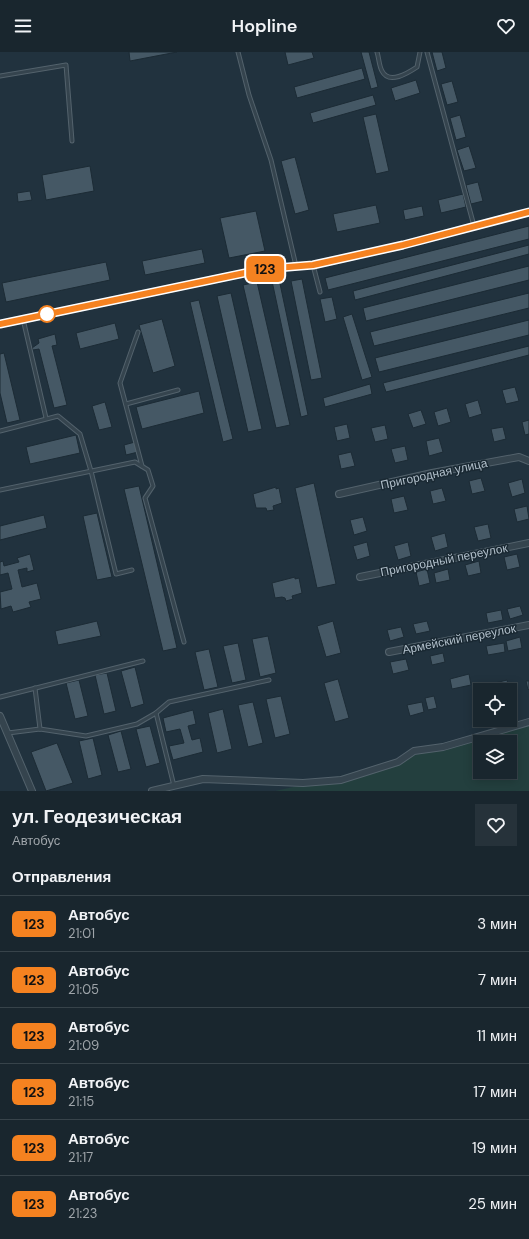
<!DOCTYPE html>
<html lang="ru">
<meta charset="utf-8">
<style>
body{margin:0;font-family:"DM Sans",sans-serif;background:#26323a;color:#f1f3f6;height:100vh;display:flex;flex-direction:column;font-size:15px;white-space:nowrap}
*{box-sizing:border-box;margin:0}
p{font-size:13px;color:#9fa5aa}
.icon{flex:none;width:22px;height:22px;fill:none;stroke:currentColor;stroke-width:2;stroke-linecap:round;stroke-linejoin:round}
.map{position:relative;height:739px;overflow:hidden}
.details{display:flex;flex-direction:column;background:#19262e;flex:1}
.details>*{flex:none}
.badge{padding:0 8px;border-radius:6px;font-size:14px;line-height:26px}
.controls{position:absolute;left:473px;top:631px;display:grid;gap:8px}
.controls a{display:grid;place-items:center;width:44px;height:44px;border-radius:0px;background:#19262e;box-shadow:0 2px 10px #0003,0 0 0 1px #37434a;font-size:20px}
.map>.badge{position:absolute;translate:-50% -50%;box-shadow:0 0 0 2px #fff}
h2{padding:0 12px;font-size:15px;line-height:36px}
.round{display:grid;place-items:center;flex:none;width:42px;height:42px;border-radius:0px;background:#26323a}
.summary{display:flex;align-items:center;justify-content:space-between;height:68px;padding:0 12px}
h1{font-size:19px;font-weight:600;line-height:30px}
ul{padding:0;list-style:none}
li{display:flex;align-items:center;gap:12px;height:56px;padding:0 12px;border-top:1px solid #37434a}
li div{flex:1}
li b{display:block;font-size:15px}
li em{font-style:normal}
li .badge{min-width:44px;font-weight:700;text-align:center}
header{display:flex;justify-content:space-between;align-items:center;height:52px;padding:0 12px;background:#19262e;font-size:18px;font-weight:600}
.map>svg:first-child{display:block}
</style>
<header><svg class="icon" aria-label="menu" viewBox="0 0 24 24"><path d="M4 6h16M4 12h16M4 18h16"/></svg>Hopline<svg class="icon" aria-label="heart" viewBox="0 0 24 24"><path d="M12 20l-8-8c-3-5 5-10 8-4 3-6 11-1 8 4z"/></svg></header>
<div class="map">
<svg width="529" height="739" viewBox="0 0 529 739">
<rect width="100%" height="100%" fill="#21323e"/>
<path fill="#233f3e" fill-rule="evenodd" d="M529,671V739H275L337,725ZM480,690H510V720H480Z"/>
<g fill="#455865" stroke="#1c2b35">
<polygon points="129,0 177,0 130,9"/>
<polygon points="285,0 312,0 314,6 288,13"/>
<polygon points="361,0 369,0 378,35 371,37"/>
<polygon points="432,0 442,0 446,16 437,19"/>
<polygon points="362,16 365,27 297,46 294,35"/>
<polygon points="416,28 420,41 395,49 391,36"/>
<polygon points="452,29 458,50 447,53 441,32"/>
<polygon points="373,43 376,53 313,71 310,61"/>
<polygon points="376,62 389,119 376,122 363,65"/>
<polygon points="460,63 466,85 456,88 450,66"/>
<polygon points="469,94 476,116 464,119 457,98"/>
<polygon points="295,105 309,158 295,162 281,109"/>
<polygon points="90,114 94,139 46,148 42,123"/>
<polygon points="478,130 483,149 471,152 466,133"/>
<polygon points="30,139 32,148 18,150 17,141"/>
<polygon points="463,142 466,155 441,161 438,148"/>
<polygon points="376,153 380,171 337,180 333,162"/>
<polygon points="422,154 424,164 405,168 403,158"/>
<polygon points="256,159 265,199 229,206 220,166"/>
<polygon points="529,174 529,187 328,238 325,226"/>
<polygon points="529,193 529,202 355,248 353,239"/>
<polygon points="202,197 205,211 145,223 142,209"/>
<polygon points="106,210 110,228 6,250 2,231"/>
<polygon points="529,214 529,228 366,269 363,256"/>
<polygon points="279,227 308,363 301,365 272,229"/>
<polygon points="302,227 322,326 311,328 291,229"/>
<polygon points="257,230 290,373 276,376 243,233"/>
<polygon points="231,241 262,377 248,380 217,244"/>
<polygon points="529,241 529,256 374,294 370,280"/>
<polygon points="332,245 337,267 325,270 320,247"/>
<polygon points="199,248 233,387 223,390 190,250"/>
<polygon points="352,262 372,325 362,328 343,265"/>
<polygon points="162,267 175,314 153,321 139,273"/>
<polygon points="529,268 529,283 379,320 375,306"/>
<polygon points="115,271 119,287 80,297 76,281"/>
<polygon points="55,282 57,293 52,294 67,353 54,356 39,297 33,298 32,296 39,291 38,287"/>
<polygon points="529,294 529,303 386,340 383,331"/>
<polygon points="4,301 20,368 7,371 0,341 0,302"/>
<polygon points="370,332 372,342 325,355 323,346"/>
<polygon points="515,335 519,349 506,352 502,338"/>
<polygon points="199,339 204,361 142,377 136,355"/>
<polygon points="478,348 482,362 469,366 465,352"/>
<polygon points="105,350 112,375 99,378 92,354"/>
<polygon points="447,356 451,370 438,374 434,360"/>
<polygon points="421,358 426,372 413,376 408,362"/>
<polygon points="529,368 529,382 525,383 522,370"/>
<polygon points="347,372 350,386 337,389 334,375"/>
<polygon points="385,373 388,387 375,390 371,376"/>
<polygon points="503,375 506,387 494,390 491,377"/>
<polygon points="76,383 80,401 30,412 26,395"/>
<polygon points="439,386 443,400 429,404 426,389"/>
<polygon points="135,390 138,400 126,403 124,393"/>
<polygon points="405,394 408,408 395,411 391,397"/>
<polygon points="351,400 355,414 341,417 338,403"/>
<polygon points="481,426 485,439 472,442 469,429"/>
<polygon points="522,427 525,441 512,445 508,431"/>
<polygon points="314,431 336,532 317,536 295,436"/>
<polygon points="139,434 177,596 163,599 124,437"/>
<polygon points="276,435 276,437 279,436 282,451 273,454 274,458 267,459 266,456 256,456 253,442"/>
<polygon points="442,436 446,449 433,452 430,439"/>
<polygon points="404,444 408,458 394,461 391,447"/>
<polygon points="527,454 529,467 517,470 514,457"/>
<polygon points="97,461 112,525 97,528 83,464"/>
<polygon points="44,463 47,476 0,488 0,474"/>
<polygon points="363,465 367,479 354,483 350,468"/>
<polygon points="488,472 491,486 478,489 474,475"/>
<polygon points="445,481 448,495 435,499 431,485"/>
<polygon points="367,490 370,504 357,508 353,494"/>
<polygon points="408,490 411,504 398,508 394,494"/>
<polygon points="30,502 34,518 27,520 27,516 18,518 22,535 37,531 41,547 29,550 31,555 13,560 11,554 1,557 0,540 12,537 8,521 0,523 0,510 3,509 4,514 19,510 17,506"/>
<polygon points="517,502 520,515 507,518 504,505"/>
<polygon points="479,509 481,521 468,524 465,513"/>
<polygon points="427,517 430,531 419,534 416,520"/>
<polygon points="448,517 450,528 436,531 434,521"/>
<polygon points="295,525 295,527 299,526 302,541 292,544 293,547 286,549 285,546 282,545 275,546 272,531"/>
<polygon points="520,554 523,563 510,567 507,557"/>
<polygon points="501,558 503,568 488,571 486,561"/>
<polygon points="97,569 101,584 58,593 55,579"/>
<polygon points="333,569 341,601 326,605 317,574"/>
<polygon points="427,569 430,579 416,582 413,572"/>
<polygon points="401,575 404,585 390,589 387,578"/>
<polygon points="268,584 276,621 260,625 252,587"/>
<polygon points="520,585 522,596 508,599 506,589"/>
<polygon points="238,591 246,628 232,631 223,594"/>
<polygon points="504,591 505,600 488,603 486,594"/>
<polygon points="209,597 218,635 204,638 195,600"/>
<polygon points="443,601 445,610 432,613 430,604"/>
<polygon points="406,607 409,618 393,622 390,610"/>
<polygon points="135,615 144,652 131,656 121,619"/>
<polygon points="107,621 116,659 104,662 95,623"/>
<polygon points="469,622 471,633 452,637 450,627"/>
<polygon points="338,627 349,666 335,670 324,631"/>
<polygon points="79,628 88,664 75,667 66,631"/>
<polygon points="507,628 509,637 497,638 495,631"/>
<polygon points="526,629 529,629 529,637 528,638"/>
<polygon points="281,644 290,682 275,686 266,647"/>
<polygon points="434,644 437,656 428,658 425,646"/>
<polygon points="253,650 263,691 248,695 238,653"/>
<polygon points="422,650 424,660 410,664 407,653"/>
<polygon points="223,657 232,697 217,701 208,661"/>
<polygon points="193,658 196,672 188,674 192,688 200,686 203,700 173,708 169,694 184,691 180,677 166,680 163,666"/>
<polygon points="150,674 160,711 146,715 136,677"/>
<polygon points="121,679 131,717 118,720 108,683"/>
<polygon points="93,686 102,723 88,727 79,689"/>
<polygon points="57,691 73,731 46,739 31,700"/>
</g>
<g fill="none" stroke-linecap="round" stroke-linejoin="round">
<defs>
<g id="service">
<polyline points="238,0 249,43 271,108 296,214"/>
<path d="M377,0C379,6 379,14 382,19C389,33 408,21 417,15L420,0"/>
<polyline points="427,0 474,174"/>
<polyline points="0,24 66,13 72,89"/>
<polyline points="313,213 320,240"/>
<polyline points="23,267 46,366"/>
<polyline points="138,280 120,331 142,414"/>
<polyline points="126,352 178,338"/>
<polyline points="0,379 58,364 80,382 91,419 116,522 132,518"/>
<polyline points="0,438 135,410 148,418 153,434 145,446 184,590"/>
<polyline points="35,636 40,677"/>
<polyline points="0,645 143,609"/>
<polyline points="156,661 169,650 269,628"/>
<polyline points="8,681 40,677 86,684 137,672 156,661 174,734"/>
</g>
<g id="minor">
<polyline points="0,272 264,217 313,213 403,193 529,160"/>
<polyline points="339,442 432,421 519,405 529,409"/>
<polyline points="360,525 529,491"/>
<polyline points="389,600 529,573"/>
<polyline points="0,664 32,739"/>
<polyline points="152,739 203,727 303,731 341,728 398,710 414,699 443,695 529,670"/>
</g>
</defs>
<use href="#service" stroke="#53626c" stroke-width="5"/>
<use href="#minor" stroke="#53626c" stroke-width="8"/>
<use href="#service" stroke="#35444e" stroke-width="3"/>
<use href="#minor" stroke="#35444e" stroke-width="6"/>
</g>
<g fill="none" stroke-linecap="round" stroke-linejoin="round">
<defs>
<polyline id="line" points="0,272 264,217 313,213 403,193 529,160"/>
</defs>
<use href="#line" stroke="#fff" stroke-width="9"/>
<use href="#line" stroke="#f58220" stroke-width="6"/>
</g>
<circle fill="#fff" stroke="#f58220" stroke-width="2" cx="47" cy="262" r="8"/>
<g text-anchor="middle" stroke-width="3" stroke-linejoin="round" paint-order="stroke">
<g font-size="12" fill="#b1bfca" stroke="#1a2933">
<text transform="translate(434 422) rotate(-12)" y="4">Пригородная улица</text>
<text transform="translate(444 508) rotate(-11)" y="4">Пригородный переулок</text>
<text transform="translate(459 587) rotate(-11)" y="4">Армейский переулок</text>
</g>
</g>
</svg>
<div class="controls">
<a><svg class="icon" aria-label="locate" viewBox="0 0 24 24"><circle cx="12" cy="12" r="6"/><path d="M12 2v4M12 18v4M2 12h4M18 12h4"/></svg></a>
<a><svg class="icon" aria-label="layers" viewBox="0 0 24 24"><path d="M12 4l9 5-9 5-9-5zM3 14l9 5 9-5"/></svg></a>
</div>
<b class="badge" style="left:265px;top:217px;background:#f58220;color:#111">123</b>
</div>
<section class="details">
<div class="summary"><div><h1>ул. Геодезическая</h1><p>Автобус</p></div><a class="round"><svg class="icon" aria-label="heart" viewBox="0 0 24 24"><path d="M12 20l-8-8c-3-5 5-10 8-4 3-6 11-1 8 4z"/></svg></a></div>
<h2>Отправления</h2>
<ul>
<li><span class="badge" style="background:#f58220;color:#111">123</span><div><b>Автобус</b><p>21:01</p></div><em>3 мин</em></li>
<li><span class="badge" style="background:#f58220;color:#111">123</span><div><b>Автобус</b><p>21:05</p></div><em>7 мин</em></li>
<li><span class="badge" style="background:#f58220;color:#111">123</span><div><b>Автобус</b><p>21:09</p></div><em>11 мин</em></li>
<li><span class="badge" style="background:#f58220;color:#111">123</span><div><b>Автобус</b><p>21:15</p></div><em>17 мин</em></li>
<li><span class="badge" style="background:#f58220;color:#111">123</span><div><b>Автобус</b><p>21:17</p></div><em>19 мин</em></li>
<li><span class="badge" style="background:#f58220;color:#111">123</span><div><b>Автобус</b><p>21:23</p></div><em>25 мин</em></li>
</ul>
</section>
